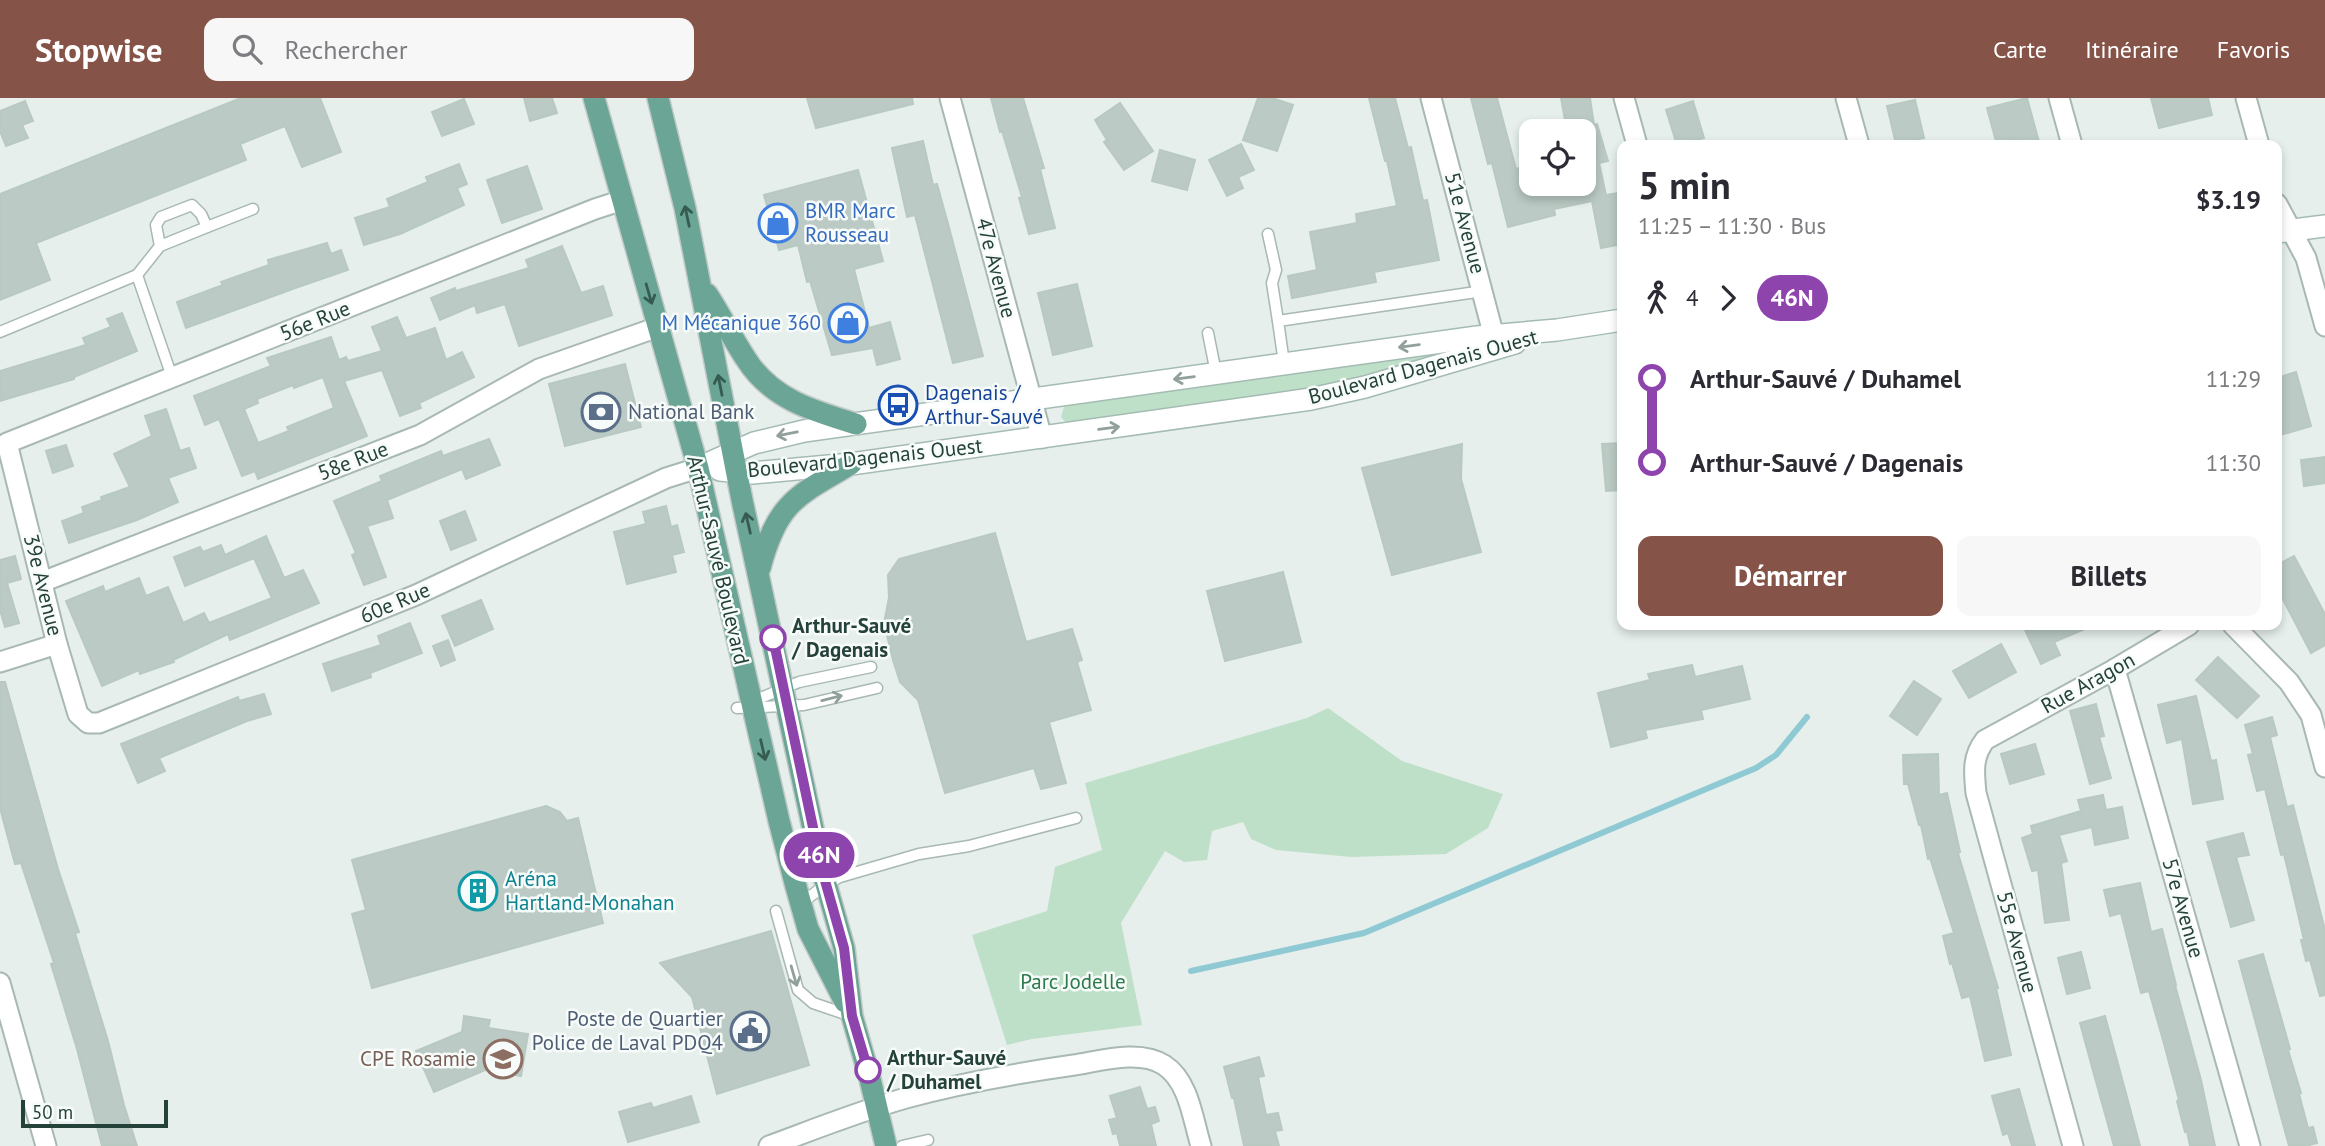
<!DOCTYPE html>
<html lang="fr">
<meta charset="utf-8">
<style>
body{margin:0;font-family:"PT Sans",sans-serif;background:#f7f7f7;color:#2b2b33;height:100vh;display:flex;flex-direction:column;font-size:26px;white-space:nowrap}
*{box-sizing:border-box;margin:0}
p{font-size:23px;color:#7c7c81}
.icon{flex:none;width:38px;height:38px;fill:none;stroke:currentColor;stroke-width:2;stroke-linecap:round;stroke-linejoin:round}
.map{position:relative;flex:1;overflow:hidden}
.drawer{position:absolute;left:1617px;top:42px;width:665px;height:490px;display:flex;flex-direction:column;background:#fff;border-radius:14px;box-shadow:0 4px 10px #0003}
.drawer>*{flex:none}
.badge{padding:0 14px;border-radius:23px;font-size:24px;line-height:46px}
.controls{position:absolute;left:1519px;top:21px;display:grid;gap:14px}
.controls a{display:grid;place-items:center;width:77px;height:77px;border-radius:14px;background:#fff;box-shadow:0 4px 10px #0003;font-size:35px}
.scale{position:absolute;left:21px;bottom:18px;width:147px;box-sizing:border-box;padding-left:7px;border:4px solid #24423a;border-top:0;font-size:19px;line-height:24px;white-space:nowrap;color:#24423a;-webkit-text-stroke:5px #f7fbf9;paint-order:stroke}
.map>.badge{position:absolute;translate:-50% -50%;box-shadow:0 0 0 4px #fff}
.legs{display:flex;align-items:center;gap:10px;height:77px;padding:0 21px;font-size:23px}
.legs p{margin-inline-start:auto}
.summary{display:flex;align-items:center;justify-content:space-between;height:119px;padding:0 21px}
h1{font-size:38px;font-weight:800;line-height:52px}
.button{display:flex;gap:14px;margin-top:auto;padding:14px 21px}
.button a{flex:1;height:80px;border-radius:14px;background:#855347;color:#fff;font-size:28px;font-weight:800;line-height:80px;text-align:center}
.button a+a{background:#f7f7f7;color:#2b2b33}
ul{padding:0 21px;list-style:none}
li{display:flex;align-items:center;gap:24px;height:84px;font-size:26px}
li i{display:grid;place-items:center;width:10px;height:100%;margin:0 9px;background:currentColor}
li i::after{content:'';width:18px;height:18px;margin:-9px;border:5px solid;border-radius:50%;background:#fff}
li p{margin-inline-start:auto}
li:first-child i{background:linear-gradient(#0000 50%,currentColor 0)}
li:last-child i{background:linear-gradient(currentColor 50%,#0000 0)}
header{display:flex;align-items:center;gap:42px;box-sizing:border-box;height:98px;padding:0 35px;background:#855347;color:#fff}
header strong{font-size:33px}
nav{display:flex;gap:38px;margin-inline-start:auto;font-size:24px}
.search{width:490px;height:63px;background:#f7f7f7;display:flex;align-items:center;gap:18px;box-sizing:border-box;padding:0 24px;border-radius:14px;color:#7c7c81;font-size:26px}
.map>svg:first-child{display:block}
</style>
<header>
<strong>Stopwise</strong>
<div class="search"><svg class="icon" aria-label="search" viewBox="0 0 24 24"><circle cx="10" cy="10" r="6"/><path d="M15 15l6 6"/></svg>Rechercher</div>
<nav><a>Carte</a><a>Itinéraire</a><a>Favoris</a></nav>
</header>
<div class="map">
<svg width="2325" height="1048" viewBox="0 0 2325 1048">
<rect width="100%" height="100%" fill="#e6efeb"/>
<g fill="#bfe0c8">
<polygon points="1432,255 1433,258 1308,293 1067,326 1061,319 1064,309 1070,306"/>
<polygon points="1328,610 1402,663 1503,696 1488,730 1446,756 1351,759 1276,752 1251,741 1243,724 1212,733 1207,762 1184,764 1165,753 1121,825 1142,927 1032,941 1007,947 972,837 1047,813 1055,769 1102,752 1085,685 1307,620"/>
</g>
<g fill="none" stroke-linecap="round" stroke-linejoin="round">
<polyline stroke="#8ec9d4" stroke-width="6" points="1191,873 1364,835 1756,670 1776,657 1807,619"/>
</g>
<g fill="#bbcac4" stroke="#b8c9c2" stroke-width="2" fill-rule="evenodd">
<polygon points="241,0 320,0 341,54 302,69 285,28 240,46 246,62 36,145 50,182 0,202 0,96"/>
<polygon points="524,0 552,0 557,15 530,23"/>
<polygon points="807,0 912,0 913,6 816,30"/>
<polygon points="991,0 1023,0 1044,70 1040,71 1055,130 1029,136 1019,100 1022,99 1002,33 1000,34"/>
<polygon points="1258,0 1272,0 1293,7 1277,53 1243,42"/>
<polygon points="1369,0 1395,0 1408,50 1411,49 1423,103 1427,102 1439,162 1374,174 1376,184 1292,200 1288,178 1317,172 1310,134 1357,125 1356,116 1397,108 1387,63 1385,63"/>
<polygon points="1471,0 1497,0 1516,71 1531,67 1531,86 1548,86 1549,91 1584,86 1584,33 1567,33 1561,0 1590,0 1594,27 1597,26 1608,63 1599,65 1606,97 1619,95 1622,110 1622,146 1601,150 1592,103 1554,111 1555,117 1508,129 1492,65 1488,66"/>
<polygon points="2027,0 2039,44 2017,47 2016,42 1997,47 1987,10"/>
<polygon points="2151,0 2208,0 2212,17 2159,30"/>
<polygon points="464,1 474,26 442,38 432,14"/>
<polygon points="1915,2 1924,40 1896,46 1887,8"/>
<polygon points="25,3 33,23 22,27 28,40 6,48 0,33 0,13"/>
<polygon points="1693,3 1704,40 1677,47 1666,12"/>
<polygon points="1120,5 1153,53 1124,72 1104,44 1107,42 1095,22"/>
<polygon points="923,43 933,87 937,86 947,122 983,258 953,265 915,117 907,119 892,50"/>
<polygon points="1241,46 1254,72 1238,79 1243,90 1227,98 1209,62"/>
<polygon points="1160,52 1195,62 1187,92 1152,83"/>
<polygon points="459,66 467,86 457,90 464,107 400,136 364,147 355,120 390,109 387,101 428,84 426,79"/>
<polygon points="527,68 542,111 502,125 487,82"/>
<polygon points="858,72 883,163 854,171 869,230 890,224 900,261 877,267 873,250 832,257 810,183 807,184 798,147 779,152 764,97"/>
<polygon points="327,145 331,156 341,152 348,172 298,189 186,230 177,204 223,187 221,184 269,167 268,162"/>
<polygon points="562,148 581,195 603,188 612,217 519,248 505,206 477,215 475,207 440,222 431,200 455,190 456,193 529,170 526,162"/>
<polygon points="1077,186 1092,248 1053,257 1038,195"/>
<polygon points="122,215 137,253 74,279 74,281 0,303 0,273 86,247 83,240 111,229 107,221"/>
<path d="M397,219L406,240L435,230L446,262L462,254L474,279L419,305L421,310L400,318L382,272L344,283L367,338L258,381L255,373L242,378L219,321L205,327L194,298L271,268L267,260L331,239L339,262L346,259L348,263L382,253L372,229ZM323,279L334,310L287,329L289,333L258,345L244,311L258,305L257,301L293,287L294,290Z"/>
<polygon points="625,266 641,329 565,348 549,286"/>
<polygon points="2296,274 2311,328 2277,338 2277,280"/>
<polygon points="166,311 180,353 189,350 196,370 168,380 178,404 137,422 69,445 62,423 84,415 82,409 102,402 101,399 130,389 114,356 152,338 145,318"/>
<polygon points="489,341 500,367 466,381 462,371 387,402 393,420 367,428 386,479 364,487 352,457 356,455 334,403 382,383 380,378 441,353 443,358"/>
<polygon points="1622,345 1622,392 1606,393 1602,346"/>
<polygon points="1462,346 1461,381 1481,454 1392,477 1362,370"/>
<polygon points="66,347 73,368 53,375 46,353"/>
<polygon points="2325,359 2325,385 2304,388 2301,362"/>
<polygon points="666,408 671,429 677,427 684,454 672,457 676,474 627,486 614,434 646,426 643,414"/>
<polygon points="465,413 476,442 451,452 440,423"/>
<polygon points="995,435 1026,544 1072,531 1082,562 1077,564 1091,612 1049,624 1066,685 1041,691 1034,670 945,695 918,602 900,584 893,562 884,525 889,500 888,477 899,461"/>
<polygon points="266,438 284,480 303,472 319,505 230,542 228,536 173,562 174,564 140,576 139,572 102,588 66,503 103,488 105,494 139,480 146,498 168,489 183,525 204,515 209,525 272,500 254,460 185,488 174,459 200,449 203,454 221,447 225,457"/>
<polygon points="15,458 21,481 7,485 19,525 5,529 0,512 0,462"/>
<polygon points="2294,458 2325,516 2325,547 2311,555 2277,490 2277,467"/>
<polygon points="1283,474 1301,544 1225,563 1207,493"/>
<polygon points="481,502 493,531 455,548 442,518"/>
<polygon points="410,525 422,555 370,575 371,579 332,593 323,566 381,547 378,538"/>
<polygon points="2037,527 2094,527 2054,544 2060,557 2041,566 2025,532"/>
<polygon points="448,542 455,562 441,568 433,548"/>
<polygon points="2001,546 2016,574 1969,600 1953,573"/>
<polygon points="2218,559 2259,598 2237,620 2196,582"/>
<polygon points="1692,567 1695,579 1742,568 1750,601 1701,612 1703,621 1645,632 1647,640 1611,649 1598,595 1650,582 1648,576"/>
<polygon points="1914,583 1941,601 1917,637 1890,618"/>
<polygon points="0,584 5,584 58,771 79,834 75,835 108,943 124,1007 137,1048 102,1048 77,951 51,866 54,865 21,765 15,766 0,710"/>
<polygon points="264,596 271,616 247,623 159,660 165,673 138,685 121,646 238,599 239,603"/>
<polygon points="2196,598 2211,663 2216,662 2223,701 2193,706 2182,641 2167,645 2158,607"/>
<polygon points="2096,606 2104,638 2099,639 2111,680 2090,686 2070,613"/>
<polygon points="2272,619 2277,637 2270,639 2287,709 2293,707 2325,832 2325,897 2320,898 2310,862 2306,863 2301,842 2304,842 2284,756 2281,757 2265,691 2257,693 2248,657 2253,656 2245,627"/>
<polygon points="2035,646 2044,676 2010,686 2001,656"/>
<polygon points="1938,656 1939,697 1947,695 1960,754 1958,755 1998,890 1996,890 2011,957 1985,963 1970,898 1962,900 1952,865 1950,866 1943,838 1954,835 1930,760 1928,761 1921,727 1919,727 1908,686 1904,686 1903,657"/>
<polygon points="2103,697 2106,712 2122,709 2128,740 2095,747 2092,729 2059,737 2067,763 2061,765 2069,822 2045,825 2038,772 2032,773 2022,740 2033,736 2031,728 2081,713 2078,702"/>
<polygon points="546,708 560,714 567,723 578,720 603,825 372,890 352,816 366,812 352,762"/>
<polygon points="2243,735 2249,757 2236,759 2254,822 2231,829 2207,744"/>
<polygon points="2140,785 2151,834 2162,831 2176,887 2175,887 2201,982 2215,1048 2190,1048 2187,1033 2185,1034 2177,1003 2179,1002 2163,942 2149,893 2141,895 2121,815 2110,818 2104,792"/>
<polygon points="771,833 809,967 717,996 692,899 660,865"/>
<polygon points="2081,854 2090,890 2067,896 2058,860"/>
<polygon points="2263,856 2290,951 2288,952 2301,995 2299,996 2308,1030 2313,1029 2317,1045 2305,1048 2289,1048 2239,863"/>
<polygon points="464,918 490,922 488,930 528,936 521,978 485,972 434,994 416,953 462,934"/>
<polygon points="2105,918 2124,988 2140,1048 2114,1048 2095,980 2080,925"/>
<polygon points="1259,959 1264,978 1258,979 1266,1017 1278,1015 1282,1032 1275,1033 1279,1048 1244,1048 1234,1000 1232,1000 1224,969"/>
<polygon points="1140,989 1147,1011 1155,1009 1159,1023 1151,1026 1156,1048 1120,1048 1117,1035 1113,1036 1109,1022 1117,1020 1110,998"/>
<polygon points="2019,991 2035,1048 2012,1048 2008,1035 2003,1037 1992,998"/>
<polygon points="691,998 699,1024 628,1044 619,1014 651,1005 653,1010"/>
</g>
<g fill="none" stroke-linecap="round" stroke-linejoin="round">
<defs>
<g id="lane">
<polyline points="207,129 253,111"/>
<polyline points="1268,136 1276,172 1272,185 1278,223"/>
<polyline points="137,177 160,148 156,127 161,119 192,107 201,116 207,129 160,148"/>
<polyline points="0,234 137,177 172,279"/>
<polyline points="1208,235 1216,275"/>
<polyline points="1284,265 1278,223 1483,193"/>
<polyline points="751,604 799,584 871,569"/>
<polyline points="737,610 804,607 877,590"/>
<polyline points="802,805 826,786 840,779 919,756 969,748 1076,720"/>
<polyline points="776,813 798,892 813,905 851,918"/>
<polyline points="902,1048 928,1042"/>
</g>
<g id="street">
<polyline points="950,0 1042,340"/>
<polyline points="1431,0 1497,250"/>
<polyline points="1624,0 1637,47"/>
<polyline points="1846,0 1859,47"/>
<polyline points="2059,0 2072,47"/>
<polyline points="2246,0 2259,47"/>
<polyline points="623,102 595,111 7,345 57,546 78,616 88,625 99,625 416,497 666,380 698,370"/>
<polyline points="2277,106 2306,160 2325,228"/>
<polyline points="42,484 420,337 539,271 658,229"/>
<polyline points="2233,527 2289,584 2311,617 2325,669"/>
<polyline points="0,564 57,546"/>
<polyline points="2115,571 2250,1048"/>
<polyline points="0,885 46,1048"/>
<path d="M769,1048C815,1031 860,1013 906,1000C961,985 1018,975 1074,967C1100,963 1140,951 1164,967C1189,983 1193,1022 1201,1048"/>
<path d="M2073,1048L1976,695C1974,674 1972,659 1985,642L2115,571L2189,527"/>
</g>
<g id="secondary">
<polyline points="2277,134 2325,128"/>
<polyline points="698,370 754,345 804,333 1477,239 1557,232 1622,222"/>
<polyline points="720,372 752,375 851,366 1311,301 1365,289 1515,245"/>
</g>
<g id="primary">
<polyline points="594,0 698,370 779,723 795,785 808,831 845,904"/>
<polyline points="658,0 685,110 742,402 822,772 844,850 852,918 870,981 886,1048"/>
<path d="M707,196C721,217 732,240 746,261C771,301 813,313 856,326"/>
<path d="M760,470C777,405 796,398 851,366"/>
</g>
</defs>
<use href="#lane" stroke="#a8b8b2" stroke-width="13"/>
<use href="#street" stroke="#a8b8b2" stroke-width="23"/>
<use href="#secondary" stroke="#a4bbb3" stroke-width="24"/>
<use href="#primary" stroke="#c2cac8" stroke-width="24"/>
<use href="#lane" stroke="#fff" stroke-width="10"/>
<use href="#street" stroke="#fff" stroke-width="19"/>
<use href="#secondary" stroke="#fff" stroke-width="21"/>
<use href="#primary" stroke="#6aa596" stroke-width="21"/>
</g>
<defs><path id="oneway-shaft" d="M-6 0H5M1.5-3L5.5 0L1.5 3" fill="none" stroke-width="1.6" stroke-linecap="round" stroke-linejoin="round" transform="scale(1.75)"/></defs>
<g stroke="#365b51">
<use href="#oneway-shaft" transform="translate(687 118) rotate(-102)"/>
<use href="#oneway-shaft" transform="translate(649 196) rotate(74)"/>
<use href="#oneway-shaft" transform="translate(720 287) rotate(-101)"/>
<use href="#oneway-shaft" transform="translate(748 425) rotate(-103)"/>
<use href="#oneway-shaft" transform="translate(763 652) rotate(77)"/>
</g>
<g stroke="#92a09c">
<use href="#oneway-shaft" transform="translate(1409 248) rotate(172)"/>
<use href="#oneway-shaft" transform="translate(1184 280) rotate(172)"/>
<use href="#oneway-shaft" transform="translate(1109 330) rotate(-8)"/>
<use href="#oneway-shaft" transform="translate(787 336) rotate(169)"/>
<use href="#oneway-shaft" transform="translate(832 600) rotate(-14)"/>
<use href="#oneway-shaft" transform="translate(794 878) rotate(74)"/>
</g>
<g fill="none" stroke-linecap="round" stroke-linejoin="round">
<defs>
<polyline id="line-1" points="773,540 822,772 844,850 852,918 868,972"/>
</defs>
<use href="#line-1" stroke="#fff" stroke-width="16"/>
<use href="#line-1" stroke="#8e44ad" stroke-width="10"/>
</g>
<defs>
<symbol id="shop-ring" viewBox="-11 -11 22 22"><circle r="9.5" fill="#f7fbf9" stroke="#3f7fe0" stroke-width="1.5"/><path d="M-5-2.5h2.3a2.7 3.5 0 0 1 5.4 0H5L5.5 6h-11ZM-1.5-2.5h3a1.5 2.3 0 0 0-3 0Z" fill="#3f7fe0"/></symbol>
<symbol id="bus-ring" viewBox="-11 -11 22 22"><circle r="9.5" fill="#f7fbf9" stroke="#1a4fb4" stroke-width="1.5"/><path d="M-5-6H5V4H4V6H2V4H-2V6H-4V4H-5ZM-3.5-4V0h7V-4ZM-3.5 1.2v1.5H-2V1.2ZM2 1.2v1.5H3.5V1.2Z" fill="#1a4fb4"/></symbol>
<symbol id="bank-ring" viewBox="-11 -11 22 22"><circle r="9.5" fill="#f7fbf9" stroke="#5c6f8a" stroke-width="1.5"/><path d="M-6-4H6V4H-6ZM0-2.3a2.3 2.3 0 1 0 0 4.6a2.3 2.3 0 1 0 0-4.6Z" fill="#5c6f8a"/></symbol>
<symbol id="building-ring" viewBox="-11 -11 22 22"><circle r="9.5" fill="#f7fbf9" stroke="#0f9aa8" stroke-width="1.5"/><path d="M-4-6H4V6H1V3H-1V6H-4ZM-2.5-4.3h1.7v1.8h-1.7ZM.8-4.3h1.7v1.8H.8ZM-2.5-1h1.7V.8h-1.7ZM.8-1h1.7V.8H.8Z" fill="#0f9aa8"/></symbol>
<symbol id="civic-ring" viewBox="-11 -11 22 22"><circle r="9.5" fill="#f7fbf9" stroke="#5c6f8a" stroke-width="1.5"/><path d="M-.6-6.5H3V-4.5H.6V-3L4-1V1h2V6H-6V1h2V-1L-.6-3ZM-1.2 2.5V6h2.4V2.5Z" fill="#5c6f8a"/></symbol>
<symbol id="school-ring" viewBox="-11 -11 22 22"><circle r="9.5" fill="#f7fbf9" stroke="#8d6e63" stroke-width="1.5"/><path d="M0-5L7-2L0 1L-7-2ZM-4 1L0 2.5L4 1V4Q0 6-4 4Z" fill="#8d6e63"/></symbol>
</defs>
<g fill-rule="evenodd">
<use href="#shop-ring" x="756" y="103" width="44" height="44"/>
<use href="#shop-ring" x="826" y="203" width="44" height="44"/>
<use href="#bus-ring" x="876" y="285" width="44" height="44"/>
<use href="#bank-ring" x="579" y="292" width="44" height="44"/>
<use href="#building-ring" x="456" y="771" width="44" height="44"/>
<use href="#civic-ring" x="728" y="911" width="44" height="44"/>
<use href="#school-ring" x="481" y="939" width="44" height="44"/>
</g>
<g fill="#fff" stroke="#8e44ad" stroke-width="3.5">
<circle cx="773" cy="540" r="12"/>
<circle cx="868" cy="972" r="12"/>
</g>
<g text-anchor="middle" stroke-width="5" stroke-linejoin="round" paint-order="stroke">
<g font-size="21" fill="#366cbe" stroke="#f7fbf9" text-anchor="start">
<text x="805" y="120">BMR Marc<tspan x="805" dy="24">Rousseau</tspan></text>
<text x="821" y="232" text-anchor="end">M Mécanique 360</text>
</g>
<g font-size="21" fill="#24423a" stroke="#f7fbf9">
<text transform="translate(1465 125) rotate(75)" y="7">51e Avenue</text>
<text transform="translate(996 170) rotate(75)" y="7">47e Avenue</text>
<text transform="translate(315 223) rotate(-22)" y="7">56e Rue</text>
<text transform="translate(1423 269) rotate(-15)" y="7">Boulevard Dagenais Ouest</text>
<text transform="translate(865 360) rotate(-6)" y="7">Boulevard Dagenais Ouest</text>
<text transform="translate(353 363) rotate(-21)" y="7">58e Rue</text>
<text transform="translate(718 462) rotate(77)" y="7">Arthur-Sauvé Boulevard</text>
<text transform="translate(43 487) rotate(76)" y="7">39e Avenue</text>
<text transform="translate(395 505) rotate(-23)" y="7">60e Rue</text>
<text transform="translate(2088 585) rotate(-29)" y="7">Rue Aragon</text>
<text transform="translate(2183 810) rotate(74)" y="7">57e Avenue</text>
<text transform="translate(2017 844) rotate(75)" y="7">55e Avenue</text>
</g>
<g font-size="21" fill="#164399" stroke="#f7fbf9" text-anchor="start">
<text x="925" y="302">Dagenais /<tspan x="925" dy="24">Arthur-Sauvé</tspan></text>
</g>
<g font-size="21" fill="#4e5e75" stroke="#f7fbf9" text-anchor="start">
<text x="628" y="321">National Bank</text>
<text x="723" y="928" text-anchor="end">Poste de Quartier<tspan x="723" dy="24">Police de Laval PDQ4</tspan></text>
</g>
<g font-size="21" font-weight="bold" fill="#24423a" stroke="#f7fbf9" text-anchor="start">
<text x="792" y="535">Arthur-Sauvé<tspan x="792" dy="24">/ Dagenais</tspan></text>
<text x="887" y="967">Arthur-Sauvé<tspan x="887" dy="24">/ Duhamel</tspan></text>
</g>
<g font-size="21" fill="#0d838f" stroke="#f7fbf9" text-anchor="start">
<text x="505" y="788">Aréna<tspan x="505" dy="24">Hartland-Monahan</tspan></text>
</g>
<g font-size="21" fill="#2d7a4b" stroke="#f7fbf9">
<text x="1073" y="891">Parc Jodelle</text>
</g>
<g font-size="21" fill="#785e54" stroke="#f7fbf9" text-anchor="end">
<text x="476" y="968">CPE Rosamie</text>
</g>
</g>
</svg>
<div class="controls">
<a><svg class="icon" aria-label="locate" viewBox="0 0 24 24"><circle cx="12" cy="12" r="6"/><path d="M12 2v4M12 18v4M2 12h4M18 12h4"/></svg></a>
</div>
<div class="scale">50 m</div>
<b class="badge" style="left:819px;top:757px;background:#8e44ad;color:#fff">46N</b>
<section class="drawer">
<div class="summary"><div><h1>5 min</h1><p>11:25 – 11:30 · Bus</p></div><b>$3.19</b></div>
<div class="legs"><svg class="icon" aria-label="walk" viewBox="0 0 24 24"><circle cx="13" cy="4" r="2"/><path d="M13 8l-2 6 4 7M11 14l-3 7M7 12l3-4h3l4 4"/></svg>4<svg class="icon" aria-label="forward" viewBox="0 0 24 24"><path d="M9 5l7 7-7 7"/></svg><b class="badge" style="background:#8e44ad;color:#fff">46N</b></div>
<ul>
<li><i style="color:#8e44ad"></i><b>Arthur-Sauvé / Duhamel</b><p>11:29</p></li>
<li><i style="color:#8e44ad"></i><b>Arthur-Sauvé / Dagenais</b><p>11:30</p></li>
</ul>
<div class="button"><a>Démarrer</a><a>Billets</a></div>
</section>
</div>
